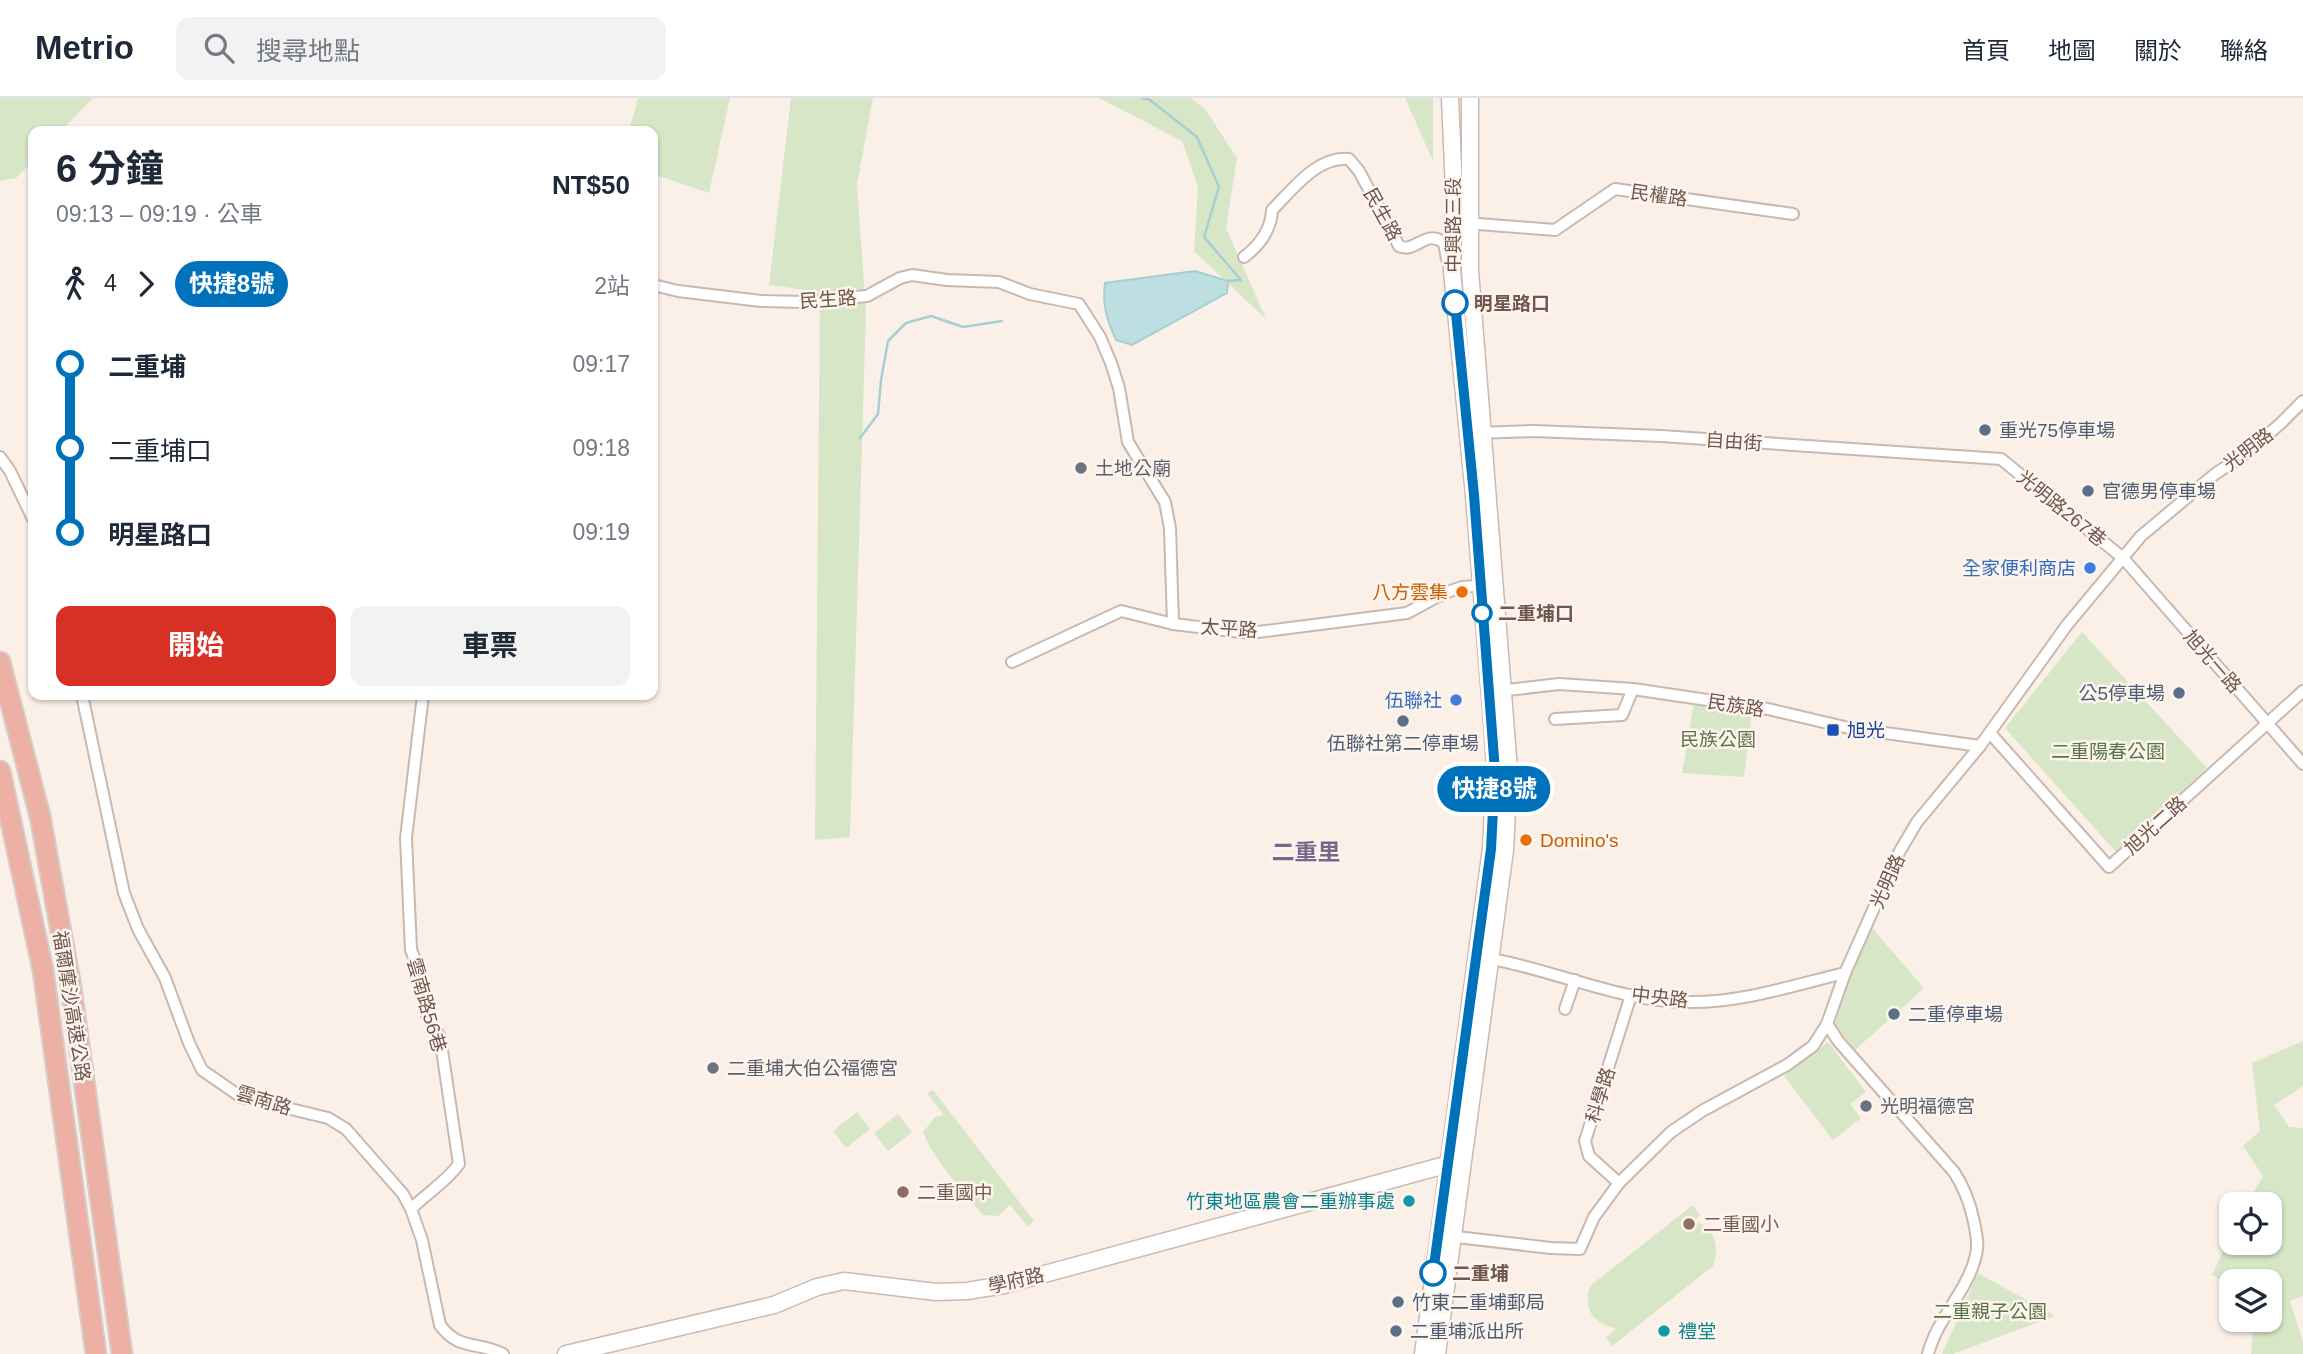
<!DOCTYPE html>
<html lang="zh-TW">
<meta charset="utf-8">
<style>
body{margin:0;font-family:Helvetica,"Noto Sans TC",sans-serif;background:#f2f2f3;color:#1f2937;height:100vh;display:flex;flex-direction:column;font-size:26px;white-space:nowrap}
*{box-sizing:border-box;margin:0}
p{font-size:23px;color:#747a83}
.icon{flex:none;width:38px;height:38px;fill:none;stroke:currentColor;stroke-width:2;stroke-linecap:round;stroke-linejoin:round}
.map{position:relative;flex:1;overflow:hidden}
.sheet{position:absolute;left:28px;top:28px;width:630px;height:574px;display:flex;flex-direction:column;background:#fff;border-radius:14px;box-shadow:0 2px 5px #0004}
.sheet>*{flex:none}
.badge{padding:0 14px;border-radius:23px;font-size:24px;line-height:46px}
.fabs{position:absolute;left:2219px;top:1094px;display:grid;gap:14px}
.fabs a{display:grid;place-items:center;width:63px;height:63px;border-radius:14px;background:#fff;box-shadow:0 2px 5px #0004;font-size:35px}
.map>.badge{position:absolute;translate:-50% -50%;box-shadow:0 0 0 4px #fff}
.legs{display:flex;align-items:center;gap:10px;height:77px;padding:0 28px;font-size:23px}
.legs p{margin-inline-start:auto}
.overview{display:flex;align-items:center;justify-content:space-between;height:119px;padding:0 28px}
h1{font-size:38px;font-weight:700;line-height:52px}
.cta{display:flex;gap:14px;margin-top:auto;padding:14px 28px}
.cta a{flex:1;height:80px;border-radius:14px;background:#d93025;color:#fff;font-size:28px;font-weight:700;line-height:80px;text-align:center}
.cta a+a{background:#f2f2f3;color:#1f2937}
ul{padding:0 28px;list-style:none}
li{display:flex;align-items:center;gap:24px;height:84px;font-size:26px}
li i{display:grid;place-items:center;width:10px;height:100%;margin:0 9px;background:currentColor}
li i::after{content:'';width:18px;height:18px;margin:-9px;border:5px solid;border-radius:50%;background:#fff}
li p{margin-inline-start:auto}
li:first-child i{background:linear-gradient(#0000 50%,currentColor 0)}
li:last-child i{background:linear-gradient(currentColor 50%,#0000 0)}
header{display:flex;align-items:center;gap:42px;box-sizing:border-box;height:98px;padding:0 35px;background:#fff;border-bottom:2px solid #e0e1e3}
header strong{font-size:33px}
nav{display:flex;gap:38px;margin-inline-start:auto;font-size:24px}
.search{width:490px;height:63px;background:#f2f2f3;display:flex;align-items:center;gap:18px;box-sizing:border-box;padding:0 24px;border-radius:14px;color:#747a83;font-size:26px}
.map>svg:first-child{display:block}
</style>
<header>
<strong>Metrio</strong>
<div class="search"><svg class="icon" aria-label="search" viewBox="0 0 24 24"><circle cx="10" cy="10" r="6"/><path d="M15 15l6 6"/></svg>搜尋地點</div>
<nav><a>首頁</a><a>地圖</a><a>關於</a><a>聯絡</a></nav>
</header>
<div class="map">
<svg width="2303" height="1256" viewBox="0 0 2303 1256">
<rect width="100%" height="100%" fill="#faf0e7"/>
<g fill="#d7e6c7">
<polygon points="0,0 93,0 61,33 33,33 33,63 16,80 0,83"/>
<polygon points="638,0 730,0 709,95 653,76 653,33 629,33"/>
<polygon points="791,0 873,0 857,86 866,214 850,739 815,742 820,194 769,187"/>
<polygon points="1099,0 1191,0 1205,11 1237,60 1226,130 1266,221 1194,153 1198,89 1182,43"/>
<polygon points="1405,0 1433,0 1433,63"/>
<polygon points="2082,534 2207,670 2116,754 2005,630"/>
<polygon points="1695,599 1753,607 1744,679 1682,675"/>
<polygon points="1871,829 1924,890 1855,952 1835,926 1851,874"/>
<polygon points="2303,943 2303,988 2274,1007 2289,1029 2303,1030 2303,1198 2290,1203 2303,1244 2303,1256 2251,1256 2254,1222 2270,1222 2270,1183 2231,1183 2231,1187 2212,1177 2231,1135 2231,1144 2270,1144 2270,1106 2247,1106 2263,1078 2243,1048 2260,1033 2252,965"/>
<polygon points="1828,944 1866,994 1850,1006 1861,1020 1833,1042 1784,978"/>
<path d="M933,992L1034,1123L1028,1129L1010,1107L998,1118L983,1117C962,1092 935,1064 923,1034L935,1019L944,1017L927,995Z"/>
<polygon points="857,1014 870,1031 846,1050 833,1033"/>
<polygon points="898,1016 912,1034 888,1053 874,1035"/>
<path d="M1693,1107L1700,1117L1694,1123C1715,1129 1720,1150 1713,1168L1612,1248L1606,1240L1616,1231C1593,1224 1583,1213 1590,1188Z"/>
<polygon points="1978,1175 2055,1218 1953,1256 1942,1256"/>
</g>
<path fill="#bedfe1" stroke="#a5cfd1" stroke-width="2" d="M1195,173L1228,183L1227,195L1132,247L1116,242C1107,222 1102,208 1105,185Z"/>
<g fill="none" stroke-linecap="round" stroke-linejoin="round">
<g stroke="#a5cfd1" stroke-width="2.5">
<polyline points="1143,0 1150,2 1197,39 1219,89 1204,139 1241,182 1228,183"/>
<polyline points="860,340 878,316 881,282 888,243 906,225 931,218 963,229 1002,223"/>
</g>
<defs>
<g id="street">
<polyline points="1466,125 1555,132 1615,91 1793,116"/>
<path d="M1244,159C1260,147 1271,132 1272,112C1293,91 1317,58 1349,61L1359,73L1399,148C1415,156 1426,130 1444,145L1447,161"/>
<polyline points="653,187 678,193 761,203 803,204 867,198 900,180 912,177 947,182 999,184 1030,196 1079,206 1100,239 1111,265 1119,290 1128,344 1165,404 1170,430 1173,526"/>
<polyline points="1477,335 1534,333 1661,338 2001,361 2123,460 2303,666"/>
<polyline points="0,359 10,373 33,421"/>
<polyline points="1012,564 1121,513 1173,526 1250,535 1407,515 1442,496 1462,489 1488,487"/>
<polyline points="1499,593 1559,586 1633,591 1768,611 1849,630 1980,648"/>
<path d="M82,597L124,795L138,831L165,880L189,945L202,972L241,999L328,1020L346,1031L403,1096L411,1111L422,1142L440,1227C459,1253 477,1243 503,1256"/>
<polyline points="1555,621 1622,617 1633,591"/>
<polyline points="1990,635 2109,769 2303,593"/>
<path d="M1486,860C1553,871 1619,904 1688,904C1741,905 1794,887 1845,875"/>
<polyline points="1565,911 1575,882"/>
<path d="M1827,926L1839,944L1954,1074C1964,1089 1970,1105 1974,1124C1976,1135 1979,1146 1976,1157C1968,1193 1937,1220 1928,1256"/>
<polyline points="1619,1085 1589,1058 1585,1043 1631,897"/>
<path d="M411,1111C427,1095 446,1084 459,1066L440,939L427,918L418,869L411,852L406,740L423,597"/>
<polyline points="1448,1138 1551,1150 1580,1151 1594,1119 1619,1085 1671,1034 1702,1013 1787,967 1813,948 1827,926 1845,875 1897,758 1917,724 1980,648 2067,527 2141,438 2215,376 2242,358 2280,326 2303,303"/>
</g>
<g id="secondary">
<polyline points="566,1256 774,1207 817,1189 844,1183 936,1194 967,1193 1004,1187 1449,1066 1456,1067"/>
<polyline points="1423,1256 1491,751 1495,673 1493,636 1474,397 1452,173 1454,91 1450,0"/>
<polyline points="1437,1256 1505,752 1509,672 1470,172 1470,0"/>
</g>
<g id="highway">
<polyline points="0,564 40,718 71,889 122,1256"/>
<polyline points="0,673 43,872 96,1256"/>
</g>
</defs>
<use href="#street" stroke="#cab8ae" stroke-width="14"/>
<use href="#secondary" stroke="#ceb9af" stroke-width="19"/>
<use href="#highway" stroke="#d4cdca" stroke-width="23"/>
<use href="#street" stroke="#fff" stroke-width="10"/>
<use href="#secondary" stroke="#fff" stroke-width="16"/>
<use href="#highway" stroke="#ecb0a5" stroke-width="19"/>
</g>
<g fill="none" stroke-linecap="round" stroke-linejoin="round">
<defs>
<polyline id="line-1" points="1433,1175 1491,751 1495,673 1474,397 1455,205"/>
</defs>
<use href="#line-1" stroke="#fff" stroke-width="16"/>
<use href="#line-1" stroke="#0072bc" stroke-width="10"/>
</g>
<g fill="#fff" stroke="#0072bc" stroke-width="3.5">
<circle cx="1455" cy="205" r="12"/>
<circle cx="1482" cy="515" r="9"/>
<circle cx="1433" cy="1175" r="12"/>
</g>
<g fill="#5c6f8a" stroke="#fdf5ed" stroke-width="2.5">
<circle cx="1985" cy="332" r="7"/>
<circle cx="2088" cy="393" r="7"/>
<circle cx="2179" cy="595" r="7"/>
<circle cx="1403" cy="623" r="7"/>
<circle cx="1894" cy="916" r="7"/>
<circle cx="1398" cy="1204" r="7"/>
<circle cx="1396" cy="1233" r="7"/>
</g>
<g fill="#6b7280" stroke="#fdf5ed" stroke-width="2.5">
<circle cx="1081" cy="370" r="7"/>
<circle cx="713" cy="970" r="7"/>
<circle cx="1866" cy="1008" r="7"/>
</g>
<g fill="#3f7fe0" stroke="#fdf5ed" stroke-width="2.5">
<circle cx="2090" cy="470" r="7"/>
<circle cx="1456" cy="602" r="7"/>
</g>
<g fill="#e8710a" stroke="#fdf5ed" stroke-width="2.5">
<circle cx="1462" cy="494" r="7"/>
<circle cx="1526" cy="742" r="7"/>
</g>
<rect fill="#1a4fb4" stroke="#fdf5ed" stroke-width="2.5" x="1826" y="625" width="14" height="14" rx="3.5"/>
<g fill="#8d6e63" stroke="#fdf5ed" stroke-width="2.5">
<circle cx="903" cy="1094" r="7"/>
<circle cx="1689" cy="1126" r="7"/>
</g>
<g fill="#0f9aa8" stroke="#fdf5ed" stroke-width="2.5">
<circle cx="1409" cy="1103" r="7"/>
<circle cx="1664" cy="1233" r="7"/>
</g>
<g text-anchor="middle" stroke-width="5" stroke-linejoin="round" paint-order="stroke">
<g font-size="19" fill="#70574e" stroke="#fdf5ed">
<text transform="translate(1659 97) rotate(8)" y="7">民權路</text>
<text transform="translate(1383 116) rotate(61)" y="7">民生路</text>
<text transform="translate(1453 127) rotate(-90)" y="7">中興路三段</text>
<text transform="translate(828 201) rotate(-4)" y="7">民生路</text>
<text transform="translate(1734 343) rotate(4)" y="7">自由街</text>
<text transform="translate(2248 351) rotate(-38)" y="7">光明路</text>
<text transform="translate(2062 410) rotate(39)" y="7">光明路267巷</text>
<text transform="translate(1229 530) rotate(4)" y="7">太平路</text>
<text transform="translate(2213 563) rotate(49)" y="7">旭光一路</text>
<text transform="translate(1736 607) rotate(9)" y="7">民族路</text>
<text transform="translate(2155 727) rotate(-42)" y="7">旭光二路</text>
<text transform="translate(1887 783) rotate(-66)" y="7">光明路</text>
<text transform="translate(1660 899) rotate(7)" y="7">中央路</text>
<text transform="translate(427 907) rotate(74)" y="7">雲南路56巷</text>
<text transform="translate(72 908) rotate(81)" y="7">福爾摩沙高速公路</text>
<text transform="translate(1600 997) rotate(-73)" y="7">科學路</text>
<text transform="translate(264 1002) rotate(17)" y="7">雲南路</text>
<text transform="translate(1016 1182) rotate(-13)" y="7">學府路</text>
</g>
<g font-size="19" font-weight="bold" fill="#70574e" stroke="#fdf5ed" text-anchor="start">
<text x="1474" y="212">明星路口</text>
<text x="1498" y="522">二重埔口</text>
<text x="1452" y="1182">二重埔</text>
</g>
<g font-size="19" fill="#4e5e75" stroke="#fdf5ed" text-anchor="start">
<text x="1999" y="339">重光75停車場</text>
<text x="2102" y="400">官德男停車場</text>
<text x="2165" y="602" text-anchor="end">公5停車場</text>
<text x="1403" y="652" text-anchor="middle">伍聯社第二停車場</text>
<text x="1908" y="923">二重停車場</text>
<text x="1412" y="1211">竹東二重埔郵局</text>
<text x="1410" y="1240">二重埔派出所</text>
</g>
<g font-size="19" fill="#5b616d" stroke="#fdf5ed" text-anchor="start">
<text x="1095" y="377">土地公廟</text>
<text x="727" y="977">二重埔大伯公福德宮</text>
<text x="1880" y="1015">光明福德宮</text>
</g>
<g font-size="19" fill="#366cbe" stroke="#fdf5ed" text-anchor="end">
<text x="2076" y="477">全家便利商店</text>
<text x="1442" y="609">伍聯社</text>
</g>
<g font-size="19" fill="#c56008" stroke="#fdf5ed" text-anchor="end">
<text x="1448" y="501">八方雲集</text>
<text x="1540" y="749" text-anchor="start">Domino's</text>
</g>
<g font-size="19" fill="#164399" stroke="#fdf5ed" text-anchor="start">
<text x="1847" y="639">旭光</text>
</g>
<g font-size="19" fill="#5a7548" stroke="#fdf5ed">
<text x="1718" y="648">民族公園</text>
<text x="2108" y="660">二重陽春公園</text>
<text x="1990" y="1220">二重親子公園</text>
</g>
<g font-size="19" fill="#785e54" stroke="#fdf5ed" text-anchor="start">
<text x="917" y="1101">二重國中</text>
<text x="1703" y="1133">二重國小</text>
</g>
<g font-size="19" fill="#0d838f" stroke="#fdf5ed" text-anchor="end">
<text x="1395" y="1110">竹東地區農會二重辦事處</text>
<text x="1678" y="1240" text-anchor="start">禮堂</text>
</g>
<g font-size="23" font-weight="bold" fill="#7b668c" stroke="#fdf5ed">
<text x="1306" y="762">二重里</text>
</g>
</g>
</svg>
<div class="fabs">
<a><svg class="icon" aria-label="locate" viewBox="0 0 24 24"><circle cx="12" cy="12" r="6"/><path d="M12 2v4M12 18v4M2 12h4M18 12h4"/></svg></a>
<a><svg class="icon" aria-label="layers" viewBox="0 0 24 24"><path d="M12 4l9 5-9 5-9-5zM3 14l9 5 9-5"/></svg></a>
</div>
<b class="badge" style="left:1494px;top:691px;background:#0072bc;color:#fff">快捷8號</b>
<section class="sheet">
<div class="overview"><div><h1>6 分鐘</h1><p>09:13 – 09:19 · 公車</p></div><b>NT$50</b></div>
<div class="legs"><svg class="icon" aria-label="walk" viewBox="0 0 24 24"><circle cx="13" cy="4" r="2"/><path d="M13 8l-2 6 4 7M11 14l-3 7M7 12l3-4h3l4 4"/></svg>4<svg class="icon" aria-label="forward" viewBox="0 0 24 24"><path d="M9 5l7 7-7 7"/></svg><b class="badge" style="background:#0072bc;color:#fff">快捷8號</b><p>2站</p></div>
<ul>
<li><i style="color:#0072bc"></i><b>二重埔</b><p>09:17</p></li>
<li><i style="color:#0072bc"></i><span>二重埔口</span><p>09:18</p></li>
<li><i style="color:#0072bc"></i><b>明星路口</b><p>09:19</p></li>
</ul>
<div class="cta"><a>開始</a><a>車票</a></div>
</section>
</div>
